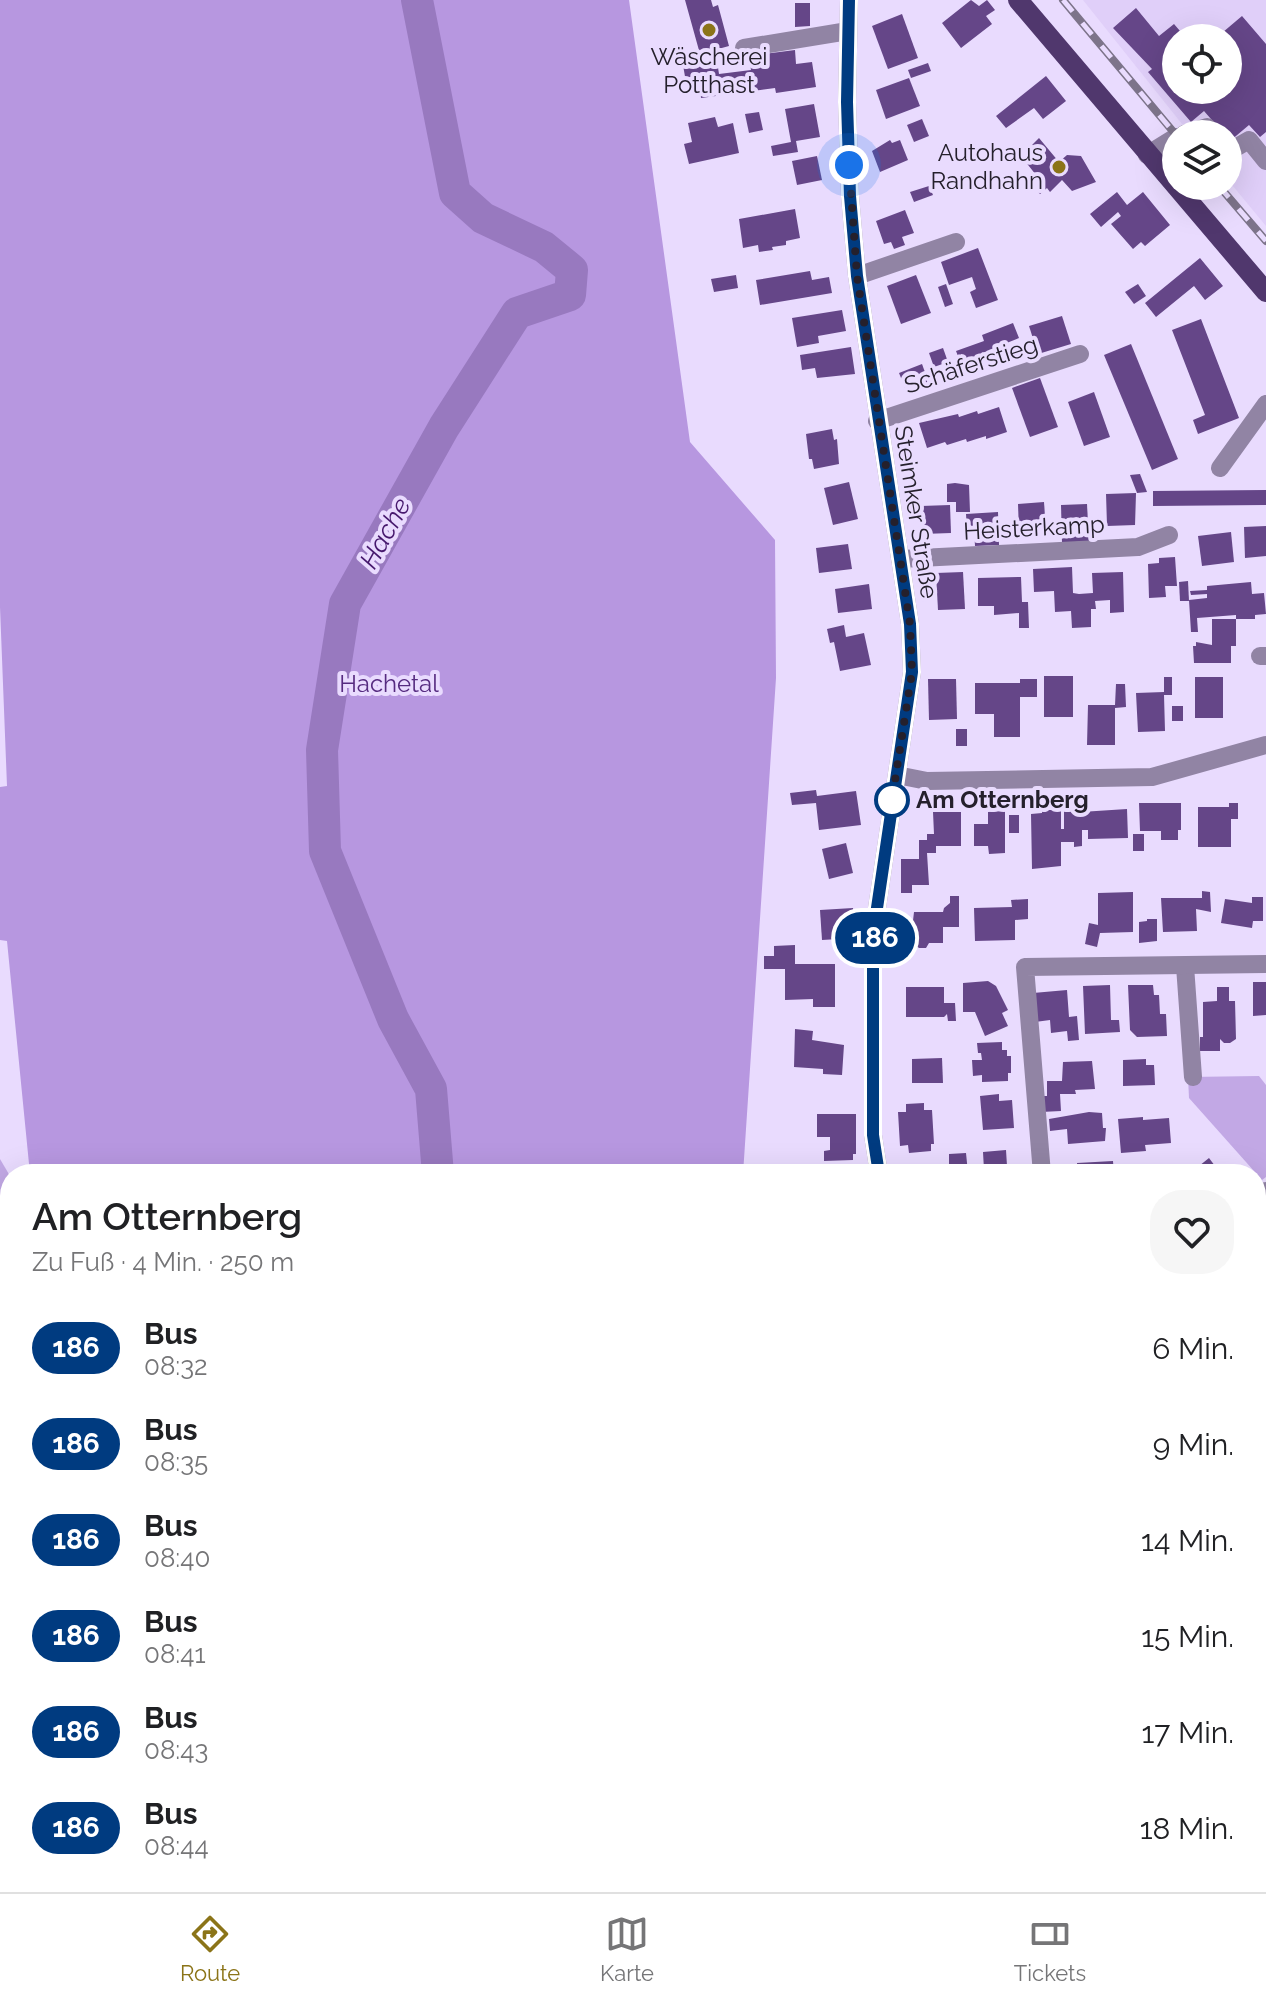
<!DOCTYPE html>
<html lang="de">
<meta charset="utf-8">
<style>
body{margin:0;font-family:Raleway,sans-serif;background:#f6f6f6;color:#202124;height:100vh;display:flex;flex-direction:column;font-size:30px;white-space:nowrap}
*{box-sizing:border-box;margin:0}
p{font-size:26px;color:#757577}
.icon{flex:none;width:44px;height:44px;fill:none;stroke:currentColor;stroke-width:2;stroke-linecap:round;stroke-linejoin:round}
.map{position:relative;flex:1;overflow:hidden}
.sheet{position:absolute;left:0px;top:1164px;width:1266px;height:728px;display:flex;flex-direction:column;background:#fff;border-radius:32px 32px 0 0;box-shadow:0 8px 32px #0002}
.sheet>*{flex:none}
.badge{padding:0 16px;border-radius:26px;font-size:28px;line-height:52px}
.tools{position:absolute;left:1162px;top:24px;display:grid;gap:16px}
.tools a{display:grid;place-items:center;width:80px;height:80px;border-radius:50%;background:#fff;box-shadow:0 8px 32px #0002;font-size:40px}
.you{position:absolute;width:40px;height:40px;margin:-20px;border:6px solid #fff;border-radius:50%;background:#1a73e8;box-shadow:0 0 0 12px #1a73e833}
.map>.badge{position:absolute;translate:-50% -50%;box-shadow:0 0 0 4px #fff}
.round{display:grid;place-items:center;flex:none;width:84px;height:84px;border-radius:32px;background:#f6f6f6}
.headline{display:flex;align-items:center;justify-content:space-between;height:136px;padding:0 32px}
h1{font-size:38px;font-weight:600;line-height:60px}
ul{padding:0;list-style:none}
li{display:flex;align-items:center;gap:24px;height:96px;padding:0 32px}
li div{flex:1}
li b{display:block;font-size:30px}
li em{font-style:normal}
li .badge{min-width:88px;font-weight:700;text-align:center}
.dock{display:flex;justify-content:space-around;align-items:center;height:112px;border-top:2px solid #e0e0e0;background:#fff;font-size:22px;color:#757577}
.dock a{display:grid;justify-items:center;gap:4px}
.dock .selected{color:#8b7418}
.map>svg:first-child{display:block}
</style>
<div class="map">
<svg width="1266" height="1892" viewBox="0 0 1266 1892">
<rect width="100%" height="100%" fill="#e9dbfe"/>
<path fill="#e0cff9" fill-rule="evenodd" d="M1083,0H1266V226L1228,180V134H1190ZM1176,38H1228V90H1176Z"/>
<g fill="#c2a8e5">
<polygon points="1259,1076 1266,1085 1266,1177 1262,1180 1189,1098 1188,1077"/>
<polygon points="0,1159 10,1176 10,1330 0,1338"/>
<polygon points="5,1495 10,1546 10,1590 0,1591 0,1496"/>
<polygon points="10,1602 10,1699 0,1701 0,1603"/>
</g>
<g fill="#b797e0">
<polygon points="0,0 629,0 690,442 775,540 776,678 743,1174 30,1174 7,941 0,940 0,787 7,786 0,607"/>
<polygon points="376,1882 820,1882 822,1892 377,1892"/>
</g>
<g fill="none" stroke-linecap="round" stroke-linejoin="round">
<g stroke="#9879bf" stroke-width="32">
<polyline points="417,0 455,193 483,218 544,247 572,270 570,295 517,313 444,427 345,604 322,750 325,851 393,1019 431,1089 438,1174"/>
<polyline points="687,1882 690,1892"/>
</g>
</g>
<g fill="#654688">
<polygon points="685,0 711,0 713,7 718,5 729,46 700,54"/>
<polygon points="971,0 979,6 987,0 995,10 986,16 992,24 961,48 942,23"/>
<polygon points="795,3 810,3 810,26 795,27"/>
<polygon points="1136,8 1159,36 1174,24 1186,38 1176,38 1176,90 1228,90 1228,38 1216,38 1242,16 1266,44 1266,132 1260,137 1249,125 1230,141 1228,134 1224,134 1204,111 1191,122 1148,72 1152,69 1113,28"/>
<polygon points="902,14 918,58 888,69 872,26"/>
<polygon points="795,50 796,64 812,62 816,87 776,93 775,88 701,98 700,86 687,88 683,65 717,61 719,74 751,70 749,56"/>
<polygon points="928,63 931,71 911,78 908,70"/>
<polygon points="1046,76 1066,101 1043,119 1034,108 1006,128 996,116"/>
<polygon points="909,78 920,106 886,119 876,90"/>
<polygon points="814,104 820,137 796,141 798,152 773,156 771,146 791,142 785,109"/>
<polygon points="759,112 763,130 749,133 745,114"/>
<polygon points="715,117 718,127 733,123 739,153 689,164 684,144 692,142 688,123"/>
<polygon points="922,119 929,136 914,142 907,125"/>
<polygon points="1039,138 1059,162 1067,155 1081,156 1096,182 1072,191 1062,180 1050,192 1047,188 1040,194 1029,181 1036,175 1021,156"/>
<polygon points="890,140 892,143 900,140 908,160 880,172 872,151"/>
<polygon points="817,156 822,180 797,185 792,161"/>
<polygon points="929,186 933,195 914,202 910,192"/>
<polygon points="1117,192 1127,205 1143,192 1170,225 1145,246 1141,242 1133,249 1111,224 1121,216 1118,212 1101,227 1090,214"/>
<polygon points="795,209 800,238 786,241 786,245 772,247 773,250 759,252 758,245 743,248 739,219"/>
<polygon points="905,210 914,233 902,237 905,245 894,249 891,242 884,244 876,221"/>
<polygon points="978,248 998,300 976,308 970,292 976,289 972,277 949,285 941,262"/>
<polygon points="1200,258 1223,286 1205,300 1194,286 1156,317 1145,303"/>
<polygon points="810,271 812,280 829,277 832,293 760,305 756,280"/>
<polygon points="736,275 738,288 714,292 711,279"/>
<polygon points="916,275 931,313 901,324 887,286"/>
<polygon points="946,284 953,304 945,307 938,287"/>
<polygon points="1138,284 1146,296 1134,304 1125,292"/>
<polygon points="842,310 846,331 818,336 819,343 797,347 792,318"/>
<polygon points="1062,316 1071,344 1038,354 1029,326"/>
<polygon points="1201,319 1239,418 1198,434 1193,420 1205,415 1172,330"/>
<polygon points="1013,323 1019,338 989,350 994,363 965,374 956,351 984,341 982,335"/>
<polygon points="1131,344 1178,459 1152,470 1104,355"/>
<polygon points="851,347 855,374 817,378 815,368 802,370 800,355"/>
<polygon points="943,348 948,362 934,367 929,353"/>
<polygon points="922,364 930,386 908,395 899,373"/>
<polygon points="1040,378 1058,427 1030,437 1012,388"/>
<polygon points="1094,392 1110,437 1084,446 1068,402"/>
<polygon points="999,407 1007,432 986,439 986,436 967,442 966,439 947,445 945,442 927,448 919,423 958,414 959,417 977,411 978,414"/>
<polygon points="832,429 834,440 837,439 839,464 814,469 812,459 809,459 806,434"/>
<polygon points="1140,474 1147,492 1137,493 1130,475"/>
<polygon points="849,482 858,519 833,525 824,488"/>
<polygon points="955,483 969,485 970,512 956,512 956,502 947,502 947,484"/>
<polygon points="1266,490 1266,505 1153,506 1153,491"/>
<polygon points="1136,493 1135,525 1107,526 1106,494"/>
<polygon points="1044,502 1046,530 1019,531 1018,504"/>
<polygon points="1087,504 1089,541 1062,543 1061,505"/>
<polygon points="950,505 951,533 923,534 921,506"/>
<polygon points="998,512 999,545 975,546 974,529 967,530 966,514"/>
<polygon points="1266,526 1266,556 1245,558 1244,527"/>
<polygon points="1231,532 1234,562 1202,566 1198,536"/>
<polygon points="848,544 852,569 819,573 816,548"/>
<polygon points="1175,557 1177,586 1165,586 1166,597 1149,598 1148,564 1159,563 1159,558"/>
<polygon points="1072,567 1073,593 1079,594 1093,593 1092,573 1123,572 1124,612 1110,613 1110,600 1095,601 1096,609 1091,609 1091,627 1072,628 1071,611 1055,612 1054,591 1034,592 1033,569"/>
<polygon points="963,572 965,609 938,610 936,573"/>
<polygon points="1021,577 1022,602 1028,602 1029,628 1019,628 1019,613 994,615 994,606 978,606 978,578"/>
<polygon points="1188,581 1189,601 1180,601 1179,582"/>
<polygon points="1251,582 1252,594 1264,593 1266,614 1255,615 1255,619 1236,619 1236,615 1197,618 1198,632 1191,632 1189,600 1207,598 1207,594 1191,595 1190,591 1207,590 1207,586"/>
<polygon points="869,584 872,609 838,613 835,589"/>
<polygon points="1212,619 1236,619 1236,646 1231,646 1231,663 1194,663 1193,646 1196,646 1196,642 1212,645"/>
<polygon points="844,625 846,637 864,633 871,665 840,671 834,642 830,643 827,629"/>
<rect x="1044" y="676" width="29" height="41"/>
<polygon points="1164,677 1172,677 1172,695 1164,695 1165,731 1138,732 1136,693 1164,692"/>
<rect x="1195" y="677" width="28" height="41"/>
<polygon points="928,679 956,679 957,719 929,720"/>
<polygon points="1020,679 1037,679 1037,697 1020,697 1020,737 994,737 994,714 975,714 975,683 1020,683"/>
<polygon points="1116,684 1125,684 1126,707 1115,708 1115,745 1087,745 1088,705 1115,705"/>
<rect x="1172" y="706" width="11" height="15"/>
<rect x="956" y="729" width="11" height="17"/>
<polygon points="816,790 817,796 856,791 861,825 819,830 816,803 792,805 790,793"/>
<polygon points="1139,803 1181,803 1181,830 1178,830 1178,840 1161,840 1161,831 1140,831"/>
<polygon points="1229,803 1238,803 1238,819 1231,819 1231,847 1198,847 1198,807 1229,807"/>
<polygon points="1081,809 1081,812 1127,809 1128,838 1088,839 1088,830 1082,830 1082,846 1074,847 1074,842 1061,842 1061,866 1032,869 1031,814 1042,813 1042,810 1061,810 1061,829 1064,829 1064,810"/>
<polygon points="1005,811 1005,853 989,854 988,846 974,846 974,824 988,824 988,812"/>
<polygon points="933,812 961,812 961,846 936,846 936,853 927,853 929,885 912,885 912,893 901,893 901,859 919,859 919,840 927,840 927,834 934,834"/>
<rect x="1009" y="815" width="10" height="18"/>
<rect x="1133" y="834" width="11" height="17"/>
<polygon points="846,843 853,873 829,879 822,849"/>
<polygon points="1202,891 1210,892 1211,912 1196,909 1197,931 1163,932 1161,898 1202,898"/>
<polygon points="1133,892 1133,932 1100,933 1097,947 1085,944 1089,923 1098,925 1098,893"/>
<polygon points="950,896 959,896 959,927 943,927 943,943 929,943 926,948 919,948 914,944 914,938 911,938 914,912 943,912 944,908 950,903"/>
<polygon points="1252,897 1263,897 1263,921 1253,921 1252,928 1221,923 1225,899 1252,903"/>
<polygon points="1028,899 1028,919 1015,920 1015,940 975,941 974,908 1012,907 1011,900"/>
<polygon points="853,908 855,938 822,940 820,910"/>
<polygon points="1147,919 1157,919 1157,941 1139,943 1139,922 1147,921"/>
<polygon points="795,945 795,964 835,964 835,1007 813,1007 813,999 785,1000 785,969 764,969 764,956 774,956 774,946"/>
<polygon points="988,981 996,986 1008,1010 1002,1013 1008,1026 985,1036 975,1012 963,1012 963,983"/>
<polygon points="1253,982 1266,982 1266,1015 1253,1016"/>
<polygon points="1110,985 1111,1020 1119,1020 1120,1032 1085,1034 1083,986"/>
<polygon points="1128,985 1153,985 1154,995 1159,995 1160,1014 1166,1014 1167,1036 1137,1037 1130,1030"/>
<polygon points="906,987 944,987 944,1003 955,1003 956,1021 948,1021 947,1014 944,1017 906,1017"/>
<polygon points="1217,987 1229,987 1229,1001 1235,1001 1236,1039 1230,1043 1224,1043 1220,1039 1220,1051 1200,1051 1200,1037 1203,1037 1203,1002 1217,1001"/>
<polygon points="1067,990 1069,1017 1077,1016 1079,1040 1068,1041 1067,1031 1051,1033 1050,1020 1035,1022 1033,993"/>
<polygon points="795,1029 813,1031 812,1040 844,1045 842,1075 823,1074 823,1069 794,1067"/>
<polygon points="1002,1042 1002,1050 1007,1050 1007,1056 1011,1056 1011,1073 1008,1073 1008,1081 982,1082 982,1075 973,1076 972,1060 982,1060 981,1053 978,1053 977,1043"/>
<polygon points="942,1058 943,1083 912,1083 912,1059"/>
<polygon points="1146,1059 1146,1065 1154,1065 1155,1085 1123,1086 1123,1060"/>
<polygon points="1092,1061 1095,1089 1075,1090 1076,1094 1060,1094 1061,1111 1041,1112 1041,1096 1047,1096 1047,1081 1062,1081 1063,1062"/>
<polygon points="999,1094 999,1101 1012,1100 1014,1128 983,1130 980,1096"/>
<polygon points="924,1103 924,1110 932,1110 934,1144 931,1144 931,1151 909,1153 908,1145 900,1146 898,1112 906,1112 906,1104"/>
<polygon points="1089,1112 1102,1113 1103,1128 1106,1128 1105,1141 1068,1144 1067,1129 1050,1131 1049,1119"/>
<polygon points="817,1114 856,1114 856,1154 853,1154 853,1160 824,1161 824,1151 830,1150 830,1137 817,1137"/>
<polygon points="1143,1117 1143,1120 1169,1118 1171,1143 1145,1145 1146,1151 1121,1153 1118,1119"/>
<polygon points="1006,1150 1007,1166 1024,1165 1025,1174 994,1174 993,1169 984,1170 983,1152"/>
<polygon points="966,1153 968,1173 918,1174 918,1167 949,1165 949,1154"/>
<polygon points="1209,1158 1221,1174 1188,1174 1199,1166"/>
<polygon points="1113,1161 1114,1174 1078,1174 1077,1163"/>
<polygon points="1261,1216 1266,1222 1266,1259 1256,1266 1256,1220"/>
<polygon points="1266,1319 1266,1356 1258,1357 1256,1321"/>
<polygon points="1266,1415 1266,1439 1256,1440 1256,1417"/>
<polygon points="1256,1869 1266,1884 1253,1892 1244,1892 1239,1886 1232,1891 1226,1882 1256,1882"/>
<polygon points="1157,1882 1205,1882 1208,1892 1131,1892"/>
</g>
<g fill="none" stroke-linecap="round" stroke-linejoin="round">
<g stroke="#9184a4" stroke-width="18">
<polyline points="849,0 847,102 850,196 857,276 910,624 912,672 877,908 873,968 873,1135 879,1174"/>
<polyline points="744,48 848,31"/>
<polyline points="1184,134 1207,127 1214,134"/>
<polyline points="1228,149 1230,151 1249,140 1266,161"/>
<polyline points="1147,155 1176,137"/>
<polyline points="857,276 956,242"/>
<polyline points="877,421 1080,354"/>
<polyline points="1220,468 1266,404"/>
<polyline points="900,559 1138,547 1169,535"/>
<polyline points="1260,656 1266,656"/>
<polyline points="897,775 927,781 1152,777 1266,745"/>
<polyline points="1185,966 1193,1077"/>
<polyline points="1042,1174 1025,967 1266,964"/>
<polyline points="1256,1199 1266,1191"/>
<polyline points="1256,1390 1266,1387"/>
<polyline points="1256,1612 1266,1645"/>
<polyline points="1256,1676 1266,1673"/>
<polyline points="0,1795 10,1808"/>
<polyline points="1256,1827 1266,1840"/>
<polyline points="87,1882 99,1892"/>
</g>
<polyline stroke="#50376d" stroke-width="20" points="1018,0 1266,292"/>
<defs>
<g id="rail">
<polyline points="1063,0 1176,135"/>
<polyline points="1219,186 1266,241"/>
</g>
</defs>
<use href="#rail" stroke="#7d748a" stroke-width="8"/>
<use href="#rail" stroke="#e9dbfe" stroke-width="5" stroke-dasharray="15" stroke-linecap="butt"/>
</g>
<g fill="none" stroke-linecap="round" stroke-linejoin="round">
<defs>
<polyline id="line" points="849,0 847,102 850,196 857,276 910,624 912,672 877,908 873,968 873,1135 879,1174"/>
</defs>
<use href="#line" stroke="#fff" stroke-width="18"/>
<use href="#line" stroke="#003b80" stroke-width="12"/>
<polyline stroke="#25202c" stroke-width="8" stroke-dasharray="0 14.4" points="849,165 857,276 910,624 912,672 892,800"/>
</g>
<g fill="#8b7418" stroke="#e9dbfe" stroke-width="3">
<circle cx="709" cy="30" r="8"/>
<circle cx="1059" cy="167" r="8"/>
</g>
<circle fill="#fff" stroke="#003b80" stroke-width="4" cx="892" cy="800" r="16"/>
<g text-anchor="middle" stroke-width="8" stroke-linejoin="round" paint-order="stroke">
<g font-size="24" fill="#25202c" stroke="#e9dbfe">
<text x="709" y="65">Wäscherei<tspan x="709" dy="28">Potthast</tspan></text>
<text x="1043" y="161" text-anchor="end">Autohaus<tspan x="1043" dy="28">Randhahn</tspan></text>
</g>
<g font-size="24" fill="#25202c" stroke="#e9dbfe">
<text transform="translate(971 365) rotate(-18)" y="8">Schäferstieg</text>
<text transform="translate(916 512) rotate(81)" y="8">Steimker Straße</text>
<text transform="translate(1034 528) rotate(-3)" y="8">Heisterkamp</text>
</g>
<g font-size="24" fill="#562b80" stroke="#e9dbfe">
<text x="389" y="692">Hachetal</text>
</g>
<g font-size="24" font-weight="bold" fill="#25202c" stroke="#e9dbfe" text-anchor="start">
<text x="916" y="808">Am Otternberg</text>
</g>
<g font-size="26" font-style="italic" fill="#46186d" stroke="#e9dbfe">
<text transform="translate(385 533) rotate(-61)" y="9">Hache</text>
</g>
</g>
</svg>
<div class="tools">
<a><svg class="icon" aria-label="locate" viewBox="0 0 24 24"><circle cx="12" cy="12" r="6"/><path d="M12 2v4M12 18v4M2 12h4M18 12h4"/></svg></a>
<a><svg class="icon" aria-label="layers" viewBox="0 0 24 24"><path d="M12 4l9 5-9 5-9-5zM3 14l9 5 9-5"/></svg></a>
</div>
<div class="you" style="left:849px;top:165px"></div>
<b class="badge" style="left:875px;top:938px;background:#003b80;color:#fff">186</b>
<section class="sheet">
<div class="headline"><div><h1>Am Otternberg</h1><p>Zu Fuß · 4 Min. · 250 m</p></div><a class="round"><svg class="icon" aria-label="heart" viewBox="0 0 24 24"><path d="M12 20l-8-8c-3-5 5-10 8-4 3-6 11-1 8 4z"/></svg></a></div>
<ul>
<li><span class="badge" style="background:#003b80;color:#fff">186</span><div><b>Bus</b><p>08:32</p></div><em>6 Min.</em></li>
<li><span class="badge" style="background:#003b80;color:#fff">186</span><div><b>Bus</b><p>08:35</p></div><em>9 Min.</em></li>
<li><span class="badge" style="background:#003b80;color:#fff">186</span><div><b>Bus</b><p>08:40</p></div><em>14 Min.</em></li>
<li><span class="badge" style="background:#003b80;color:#fff">186</span><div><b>Bus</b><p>08:41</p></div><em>15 Min.</em></li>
<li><span class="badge" style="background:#003b80;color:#fff">186</span><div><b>Bus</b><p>08:43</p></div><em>17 Min.</em></li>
<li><span class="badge" style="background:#003b80;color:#fff">186</span><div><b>Bus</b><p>08:44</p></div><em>18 Min.</em></li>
</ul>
</section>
</div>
<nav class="dock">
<a class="selected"><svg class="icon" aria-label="directions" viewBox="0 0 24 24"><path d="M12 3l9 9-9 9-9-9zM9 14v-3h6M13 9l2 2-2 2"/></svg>Route</a>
<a><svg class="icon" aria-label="map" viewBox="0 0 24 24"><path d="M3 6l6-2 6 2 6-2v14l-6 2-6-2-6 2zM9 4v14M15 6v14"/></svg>Karte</a>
<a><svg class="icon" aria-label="tickets" viewBox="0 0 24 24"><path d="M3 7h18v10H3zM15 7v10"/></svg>Tickets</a>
</nav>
